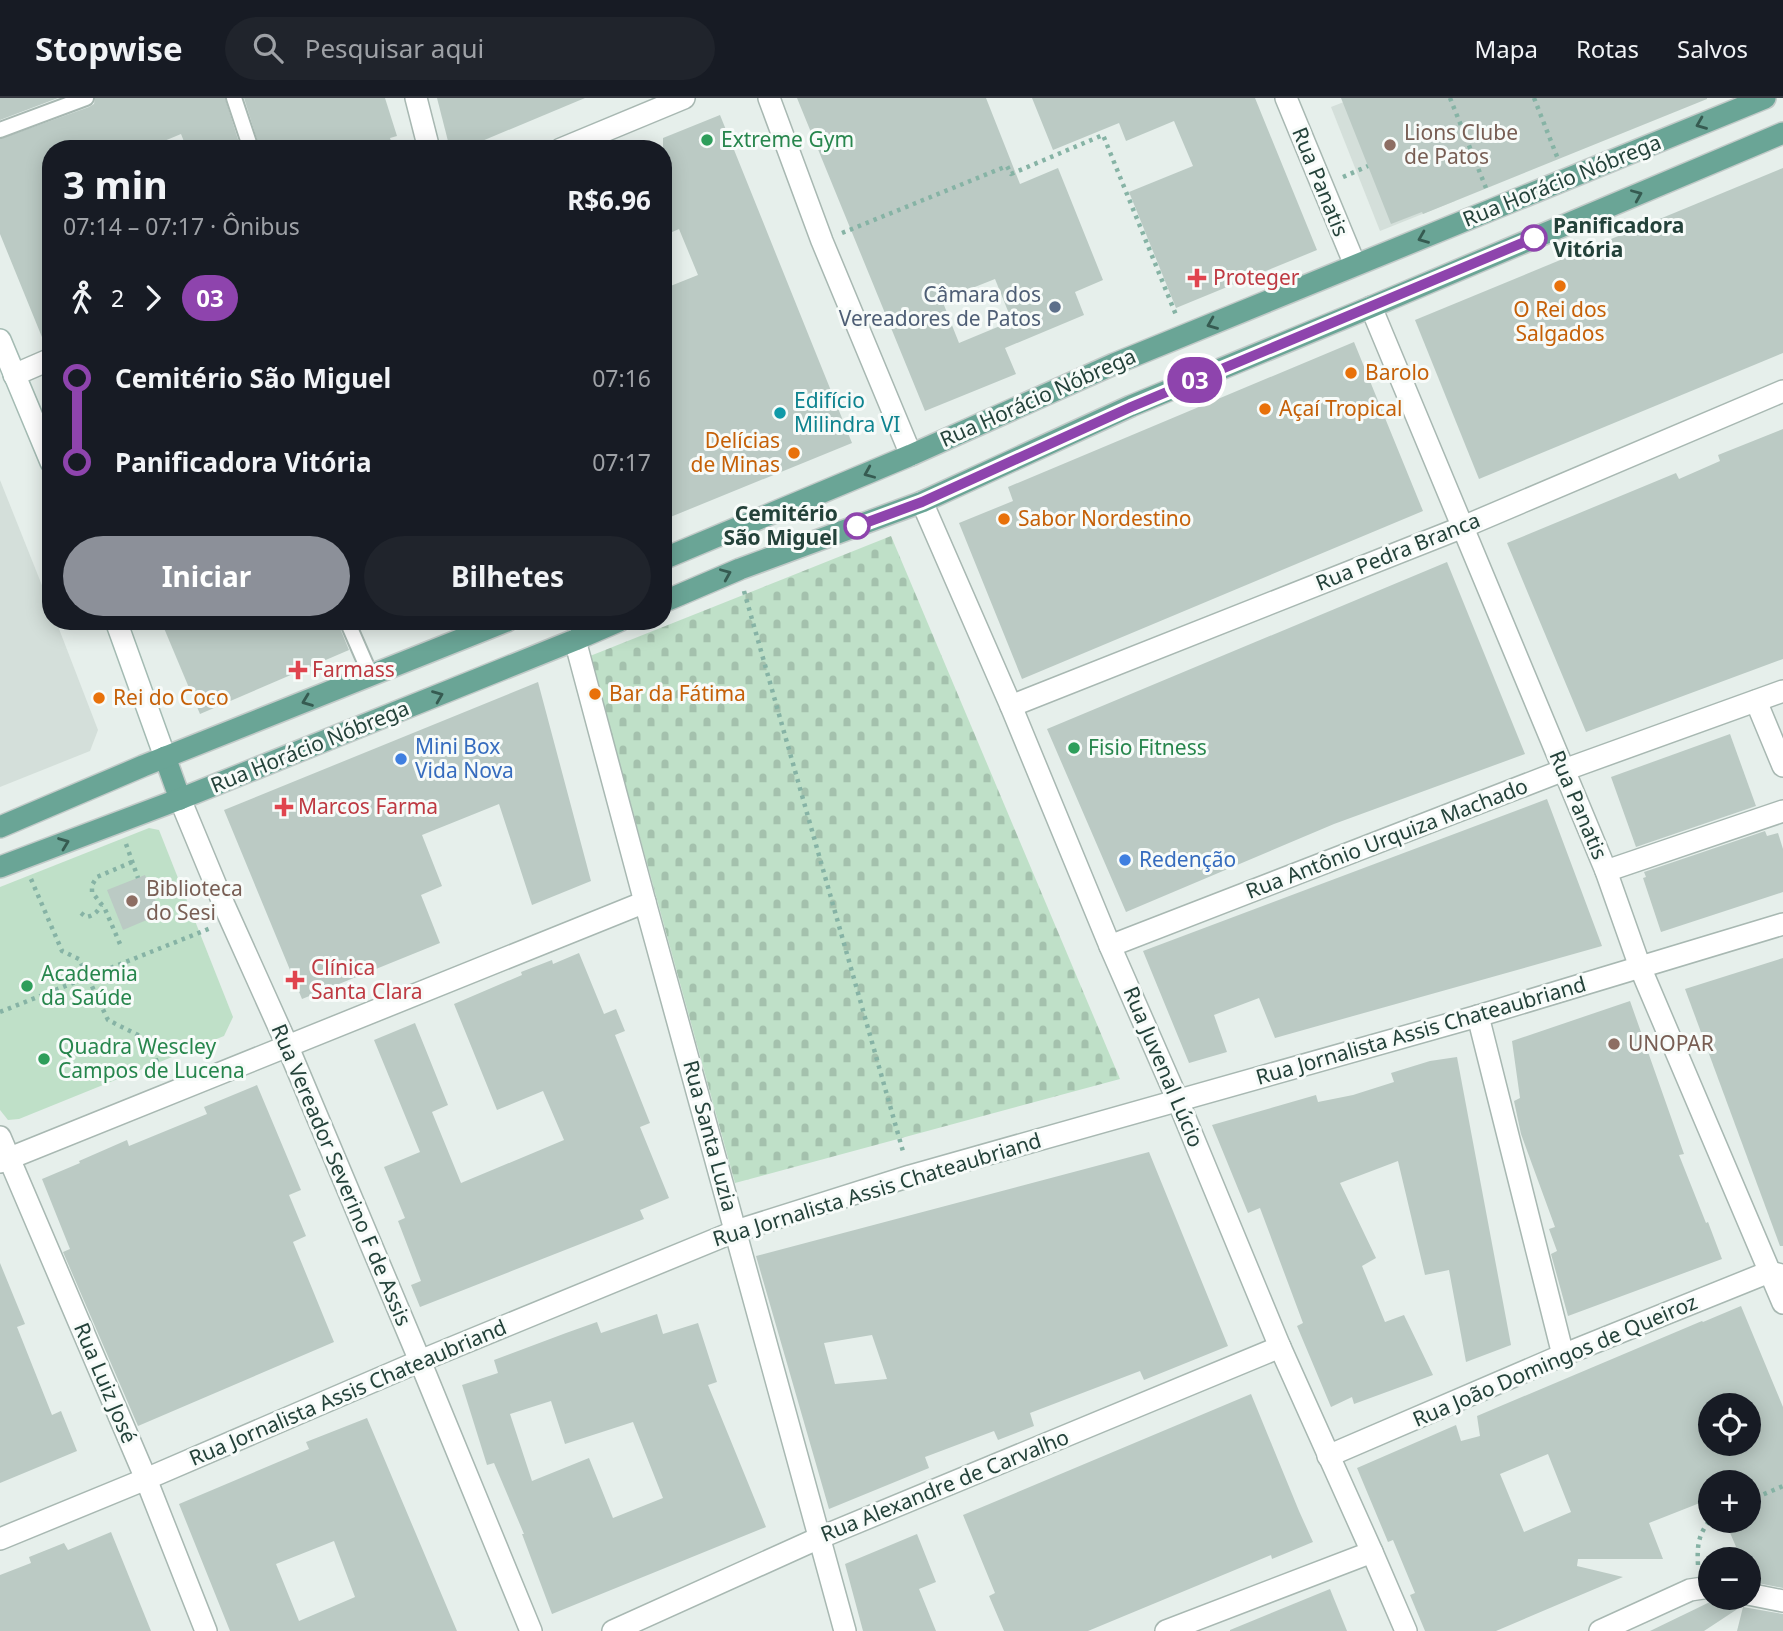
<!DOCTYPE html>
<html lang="pt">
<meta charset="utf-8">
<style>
body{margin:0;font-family:"Noto Sans",sans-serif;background:#20242c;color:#f1f3f6;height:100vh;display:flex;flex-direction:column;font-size:26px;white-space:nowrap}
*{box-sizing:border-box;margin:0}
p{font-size:23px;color:#9ea1a6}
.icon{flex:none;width:38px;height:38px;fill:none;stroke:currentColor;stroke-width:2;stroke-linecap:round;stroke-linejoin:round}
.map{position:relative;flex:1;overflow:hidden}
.details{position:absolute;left:42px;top:42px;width:630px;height:490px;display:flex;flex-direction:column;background:#171b24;border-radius:28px;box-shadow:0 4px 18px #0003}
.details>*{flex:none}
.badge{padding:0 14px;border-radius:23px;font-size:24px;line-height:46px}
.tools{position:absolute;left:1698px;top:1295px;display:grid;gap:14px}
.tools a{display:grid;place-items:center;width:63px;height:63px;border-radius:50%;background:#171b24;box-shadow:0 4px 18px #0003;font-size:35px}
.map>.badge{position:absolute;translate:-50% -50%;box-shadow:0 0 0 4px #fff}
.legs{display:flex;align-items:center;gap:10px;height:77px;padding:0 21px;font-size:23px}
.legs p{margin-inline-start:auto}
.summary{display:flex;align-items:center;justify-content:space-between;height:119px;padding:0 21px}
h1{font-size:38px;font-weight:700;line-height:52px}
.cta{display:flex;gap:14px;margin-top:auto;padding:14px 21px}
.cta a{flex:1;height:80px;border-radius:42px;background:#8c9099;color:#fff;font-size:28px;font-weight:700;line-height:80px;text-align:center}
.cta a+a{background:#20242c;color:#f1f3f6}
ul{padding:0 21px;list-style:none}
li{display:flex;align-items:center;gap:24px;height:84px;font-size:26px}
li i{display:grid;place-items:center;width:10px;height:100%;margin:0 9px;background:currentColor}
li i::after{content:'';width:18px;height:18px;margin:-9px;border:5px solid;border-radius:50%;background:#171b24}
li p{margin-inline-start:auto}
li:first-child i{background:linear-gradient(#0000 50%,currentColor 0)}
li:last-child i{background:linear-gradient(currentColor 50%,#0000 0)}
header{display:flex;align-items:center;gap:42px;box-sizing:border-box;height:98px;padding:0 35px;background:#171b24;border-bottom:2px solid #363941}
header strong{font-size:33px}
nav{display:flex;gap:38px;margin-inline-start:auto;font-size:24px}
.search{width:490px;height:63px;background:#20242c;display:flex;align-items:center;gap:18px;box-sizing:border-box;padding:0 24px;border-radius:38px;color:#9ea1a6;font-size:26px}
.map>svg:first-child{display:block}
</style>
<header>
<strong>Stopwise</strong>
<div class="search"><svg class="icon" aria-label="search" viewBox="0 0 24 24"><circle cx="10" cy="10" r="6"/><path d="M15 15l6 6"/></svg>Pesquisar aqui</div>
<nav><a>Mapa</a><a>Rotas</a><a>Salvos</a></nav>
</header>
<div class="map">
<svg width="1783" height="1533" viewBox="0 0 1783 1533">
<defs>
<pattern id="cemetery-stones" width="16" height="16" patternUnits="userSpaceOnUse" patternTransform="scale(1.75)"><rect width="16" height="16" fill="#bfe0c8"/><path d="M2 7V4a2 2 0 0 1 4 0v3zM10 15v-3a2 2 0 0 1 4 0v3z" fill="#a4c1ad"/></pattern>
</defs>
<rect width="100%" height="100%" fill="#e6efeb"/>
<g fill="#d4dfda">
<polygon points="1354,0 1455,103 1380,133 1331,9"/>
<polygon points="0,382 51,510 51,523 56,523 98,632 90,653 0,689"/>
</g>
<polygon fill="url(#cemetery-stones)" points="891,438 1120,981 735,1085 590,558"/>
<polygon fill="#bfe0c8" points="149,730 159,732 233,919 224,938 19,1021 8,1022 0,1012 0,789"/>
<g fill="#bbcac4" fill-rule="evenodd">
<polygon points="0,0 58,0 0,22"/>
<polygon points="95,0 225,0 241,51 187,51 181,36 145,51 51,51 51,248 46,249 0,136 0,41 89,9 94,6"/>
<polygon points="244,0 385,0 397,38 390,40 394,51 260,51"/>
<polygon points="437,0 585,0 463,51 450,51"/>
<path d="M797,0H986L1020,86L1058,70L1103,182L1075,194L1084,217L1005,250L1016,276L925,313ZM995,181L1012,223L959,245L942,202Z"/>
<polygon points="1032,0 1255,0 1317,152 1176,210 1129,94 1193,68 1174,23 1126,43 1119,25 1053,52"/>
<polygon points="1341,0 1707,0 1707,1 1423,116 1422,114 1391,126"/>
<polygon points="720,17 852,345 663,422 663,191 698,177 679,131 663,138 663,40"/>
<polygon points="1783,70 1783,255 1479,381 1415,222"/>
<polygon points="1354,244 1423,413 1022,581 959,425 1013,403 1008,389"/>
<polygon points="1783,331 1783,561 1586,634 1507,445 1676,375 1679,381 1720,363 1718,357"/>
<polygon points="1447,464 1525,656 1334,726 1126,814 1047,631"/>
<polygon points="161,523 337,523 349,552 200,616"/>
<polygon points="538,584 591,783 532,807 499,706 422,737 442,788 421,797 440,845 302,901 224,712"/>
<polygon points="1730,636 1756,708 1636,749 1611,679"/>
<polygon points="1547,701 1602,848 1275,940 1259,900 1214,917 1227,954 1189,965 1143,853"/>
<polygon points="1765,733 1767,738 1778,735 1783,751 1783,794 1661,834 1643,780 1646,779 1644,774"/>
<polygon points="145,777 161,816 123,832 107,792"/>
<polygon points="579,855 604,916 616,911 625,933 615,937 650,1025 640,1029 669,1100 640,1112 644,1121 420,1209 411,1187 421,1183 398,1123 405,1120 384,1069 420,1054 374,942 415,925 448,1007 432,1014 461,1085 564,1042 543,993 497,1012 454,906 522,877 521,874 552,862 553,866"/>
<polygon points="1783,860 1783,1148 1780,1148 1685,891"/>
<polygon points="1630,903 1684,1056 1679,1057 1706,1125 1708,1124 1722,1161 1568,1218 1551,1156 1557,1153 1549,1131 1555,1129 1521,1036 1514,1003 1520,1000 1512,943"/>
<polygon points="1457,959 1511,1247 1466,1264 1449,1172 1425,1177 1398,1063 1340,1085 1376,1160 1362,1168 1385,1224 1404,1217 1433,1277 1354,1306 1352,1299 1331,1309 1297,1228 1303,1225 1260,1110 1248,1115 1212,1027 1316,997 1318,1004 1353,997 1394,984 1391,975 1430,963"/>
<polygon points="257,987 301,1092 289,1097 306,1138 293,1144 334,1244 138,1328 63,1154 70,1151 42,1081 80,1065 79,1063 127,1042 129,1048 207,1016 204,1009"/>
<path d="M1149,1054L1228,1248L1144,1282L1140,1273L1030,1315L1034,1328L998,1342L994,1333L925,1359L929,1370L829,1411L756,1158ZM872,1237L887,1281L835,1286L824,1245Z"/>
<polygon points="0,1165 25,1226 17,1229 52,1317 61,1313 77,1353 0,1385"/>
<path d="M1741,1208L1783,1309V1490L1748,1483V1461H1739L1737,1451L1725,1423H1748V1384H1710V1401L1649,1425L1663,1461H1578L1577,1468L1623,1479L1496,1533H1425L1410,1497L1415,1495L1405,1471L1393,1442L1388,1444L1357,1370L1456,1327L1461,1343L1480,1338L1477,1318L1702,1223L1703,1224ZM1710,1307H1748V1346H1710ZM1548,1356L1571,1414L1524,1434L1500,1376Z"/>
<path d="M657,1216L663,1236L698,1225L717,1284L708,1287L766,1429L552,1516L522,1436H524L494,1365L487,1367L462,1287L498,1275L494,1262L566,1235L597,1224L601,1235ZM551,1303L565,1346L633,1324L663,1400L613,1420L589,1360L532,1383L510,1316Z"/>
<polygon points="1251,1296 1299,1413 1313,1444 1272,1461 1271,1457 1088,1533 1004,1533 989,1498 995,1495 963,1417"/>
<path d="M367,1320L457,1533H230L179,1406L309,1351L306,1344ZM334,1443L355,1499L299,1523L276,1466Z"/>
<polygon points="111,1434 151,1533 0,1533 0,1477 31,1465 29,1459 64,1445 68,1452"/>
<polygon points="917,1436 936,1484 919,1491 936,1533 863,1533 845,1466"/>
<polygon points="1330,1491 1347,1533 1230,1533 1230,1532"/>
<polygon points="1714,1502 1742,1508 1704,1533 1650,1533"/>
<polygon points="1743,1509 1783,1516 1783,1533 1737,1533"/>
</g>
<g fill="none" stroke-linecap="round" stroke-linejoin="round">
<defs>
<g id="service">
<polyline points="234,0 251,51"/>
<polyline points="0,32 86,0"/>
<polyline points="347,523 371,578"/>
</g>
<g id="minor">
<polyline points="416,0 429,51"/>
<polyline points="769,0 822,143 911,357"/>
<polyline points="1286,0 1355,167"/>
<polyline points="561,51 684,0"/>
<polyline points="1371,209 1606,773 1640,869 1783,1205"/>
<polyline points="14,277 51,261"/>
<polyline points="922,404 1011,608 1110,848 1178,1003 1280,1249 1372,1454 1406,1533"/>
<polyline points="575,542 645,804 845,1533"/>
<polyline points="1756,603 1783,668"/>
<polyline points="1011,608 1463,429 1783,293"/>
<polyline points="180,701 224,807 287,947 420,1263 531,1533"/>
<polyline points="1606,773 1783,713"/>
<polyline points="1110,848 1564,672 1783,593"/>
<polyline points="1478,918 1563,1257"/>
<polyline points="0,1039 146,1381 206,1533"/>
<polyline points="0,1064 645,804"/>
<polyline points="1328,1358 1563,1257 1769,1174 1782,1177"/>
<polyline points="0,1441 146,1381 420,1263 736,1133 910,1078 1478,918 1783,826"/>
<polyline points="1748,1496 1783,1503"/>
<polyline points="613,1533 819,1440 1280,1249"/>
<polyline points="1166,1533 1372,1454"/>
<polyline points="1600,1533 1690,1492 1710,1489"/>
</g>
<g id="secondary">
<polyline points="0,242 51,364"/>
<polyline points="116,523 165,659"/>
</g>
<g id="primary">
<polyline points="663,461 911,357 1114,266 1765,0"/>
<polyline points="663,504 740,471 922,404 1131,308 1371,209 1783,35"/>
<polyline points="165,659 180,701"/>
<polyline points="0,729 143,668 507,523"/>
<polyline points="0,769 180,701 575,542 619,523"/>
</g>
</defs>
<use href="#service" stroke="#a8b8b2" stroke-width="18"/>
<use href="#minor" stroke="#a8b8b2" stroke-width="24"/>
<use href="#secondary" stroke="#a4bbb3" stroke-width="24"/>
<use href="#primary" stroke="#c2cac8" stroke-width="24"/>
<g stroke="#86b3a5" stroke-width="4.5" stroke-dasharray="3.5 5" stroke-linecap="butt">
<polyline points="1450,0 1486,90"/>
<polyline points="1534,0 1558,61"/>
<polyline points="1343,79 1368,68"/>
<polyline points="842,135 1007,68 1011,76 1103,37 1176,217"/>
<polyline points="744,493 904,1057"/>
<polyline points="126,746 138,780"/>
<polyline points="31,781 62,853 79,861 108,922 148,942 162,976"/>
<path d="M81,815L86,819C93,818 98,814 101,807"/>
<polyline points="120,846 105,811 92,794 92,787 97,779 132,764"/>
<polyline points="0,914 211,830"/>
<polyline points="1748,1403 1783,1388"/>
<path d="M1698,1467C1697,1448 1698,1437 1710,1422"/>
</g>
<use href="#service" stroke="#fff" stroke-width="14"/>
<use href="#minor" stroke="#fff" stroke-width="21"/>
<use href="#secondary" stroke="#fff" stroke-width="21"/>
<use href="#primary" stroke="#6aa596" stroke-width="21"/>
</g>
<defs><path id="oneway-chevron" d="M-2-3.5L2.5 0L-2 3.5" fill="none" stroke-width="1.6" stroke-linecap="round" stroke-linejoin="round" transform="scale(1.75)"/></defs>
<g stroke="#365b51">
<use href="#oneway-chevron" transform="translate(1701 26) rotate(158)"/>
<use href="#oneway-chevron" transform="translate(1637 97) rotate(-23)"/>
<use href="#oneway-chevron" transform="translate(1423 140) rotate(158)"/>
<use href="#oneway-chevron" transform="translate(1212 226) rotate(158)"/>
<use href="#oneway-chevron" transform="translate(869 375) rotate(157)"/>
<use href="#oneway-chevron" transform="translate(726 476) rotate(-23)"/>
<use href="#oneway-chevron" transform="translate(438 598) rotate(-22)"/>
<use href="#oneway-chevron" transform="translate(307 603) rotate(159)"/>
<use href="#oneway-chevron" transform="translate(64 745) rotate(-21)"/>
</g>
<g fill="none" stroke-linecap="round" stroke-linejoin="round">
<defs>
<polyline id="line-1" points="857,428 922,404 1131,309 1534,140"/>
</defs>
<use href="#line-1" stroke="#fff" stroke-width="16"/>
<use href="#line-1" stroke="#8e44ad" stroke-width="10"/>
</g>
<g fill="#2e9e5b" stroke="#f7fbf9" stroke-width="2.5">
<circle cx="707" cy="42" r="7"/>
<circle cx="1074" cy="650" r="7"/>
<circle cx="27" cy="888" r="7"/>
<circle cx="44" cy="961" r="7"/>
</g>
<g fill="#8d6e63" stroke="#f7fbf9" stroke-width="2.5">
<circle cx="1390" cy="47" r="7"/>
<circle cx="132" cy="803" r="7"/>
<circle cx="1614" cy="946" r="7"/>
</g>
<g fill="#fff" stroke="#8e44ad" stroke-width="3.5">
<circle cx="1534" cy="140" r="12"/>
<circle cx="857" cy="428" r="12"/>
</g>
<g fill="#e0444e" stroke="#f7fbf9" stroke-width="2.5">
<path d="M1193.5 169.5h7v7h7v7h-7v7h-7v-7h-7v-7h7z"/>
<path d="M294.5 561.5h7v7h7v7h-7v7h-7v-7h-7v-7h7z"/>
<path d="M280.5 698.5h7v7h7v7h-7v7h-7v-7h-7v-7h7z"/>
<path d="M291.5 871.5h7v7h7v7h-7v7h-7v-7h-7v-7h7z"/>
</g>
<g fill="#e8710a" stroke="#f7fbf9" stroke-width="2.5">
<circle cx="1560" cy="188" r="7"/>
<circle cx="1351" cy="275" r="7"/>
<circle cx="1265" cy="311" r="7"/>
<circle cx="794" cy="355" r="7"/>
<circle cx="1004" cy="421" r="7"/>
<circle cx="595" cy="596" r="7"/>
<circle cx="99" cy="600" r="7"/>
</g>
<circle fill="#5c6f8a" stroke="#f7fbf9" stroke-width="2.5" cx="1055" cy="209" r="7"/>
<circle fill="#0f9aa8" stroke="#f7fbf9" stroke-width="2.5" cx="780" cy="315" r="7"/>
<g fill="#3f7fe0" stroke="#f7fbf9" stroke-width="2.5">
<circle cx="401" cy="661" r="7"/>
<circle cx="1125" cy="762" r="7"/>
</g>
<g text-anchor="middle" stroke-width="6" stroke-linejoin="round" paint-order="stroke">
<g font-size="21" fill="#785e54" stroke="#f7fbf9" text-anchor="start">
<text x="1404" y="42">Lions Clube<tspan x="1404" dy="24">de Patos</tspan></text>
<text x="146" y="798">Biblioteca<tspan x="146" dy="24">do Sesi</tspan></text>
<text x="1628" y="953">UNOPAR</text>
</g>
<g font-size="21" fill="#27864d" stroke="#f7fbf9" text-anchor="start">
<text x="721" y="49">Extreme Gym</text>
<text x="1088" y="657">Fisio Fitness</text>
<text x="41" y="883">Academia<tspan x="41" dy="24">da Saúde</tspan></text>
<text x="58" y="956">Quadra Wescley<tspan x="58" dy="24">Campos de Lucena</tspan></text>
</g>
<g font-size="21" fill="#24423a" stroke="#f7fbf9">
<text transform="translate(1562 83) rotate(-22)" y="7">Rua Horácio Nóbrega</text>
<text transform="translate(1320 84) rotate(68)" y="7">Rua Panatis</text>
<text transform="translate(1038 300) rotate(-24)" y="7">Rua Horácio Nóbrega</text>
<text transform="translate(1398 454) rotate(-22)" y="7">Rua Pedra Branca</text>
<text transform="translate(310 649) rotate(-22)" y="7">Rua Horácio Nóbrega</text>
<text transform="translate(1578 707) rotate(67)" y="7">Rua Panatis</text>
<text transform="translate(1387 741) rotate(-21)" y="7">Rua Antônio Urquiza Machado</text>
<text transform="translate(1421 933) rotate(-16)" y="7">Rua Jornalista Assis Chateaubriand</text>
<text transform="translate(1163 969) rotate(67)" y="7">Rua Juvenal Lúcio</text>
<text transform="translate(710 1038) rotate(75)" y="7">Rua Santa Luzia</text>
<text transform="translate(341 1077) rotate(67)" y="7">Rua Vereador Severino F de Assis</text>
<text transform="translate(877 1092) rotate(-17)" y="7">Rua Jornalista Assis Chateaubriand</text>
<text transform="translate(1555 1263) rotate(-23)" y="7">Rua João Domingos de Queiroz</text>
<text transform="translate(105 1285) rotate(67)" y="7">Rua Luiz José</text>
<text transform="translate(348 1295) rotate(-23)" y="7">Rua Jornalista Assis Chateaubriand</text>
<text transform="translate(945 1388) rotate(-22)" y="7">Rua Alexandre de Carvalho</text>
</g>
<g font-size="21" font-weight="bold" fill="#24423a" stroke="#f7fbf9" text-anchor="start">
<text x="1553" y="135">Panificadora<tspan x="1553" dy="24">Vitória</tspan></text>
<text x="838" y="423" text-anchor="end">Cemitério<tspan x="838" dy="24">São Miguel</tspan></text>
</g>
<g font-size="21" fill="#be3a42" stroke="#f7fbf9" text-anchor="start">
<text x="1213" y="187">Proteger</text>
<text x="312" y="579">Farmass</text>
<text x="298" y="716">Marcos Farma</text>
<text x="311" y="877">Clínica<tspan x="311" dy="24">Santa Clara</tspan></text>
</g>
<g font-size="21" fill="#4e5e75" stroke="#f7fbf9" text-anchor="end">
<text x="1041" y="204">Câmara dos<tspan x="1041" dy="24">Vereadores de Patos</tspan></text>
</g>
<g font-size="21" fill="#c56008" stroke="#f7fbf9" text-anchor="start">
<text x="1560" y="219" text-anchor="middle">O Rei dos<tspan x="1560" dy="24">Salgados</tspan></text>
<text x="1365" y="282">Barolo</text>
<text x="1279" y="318">Açaí Tropical</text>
<text x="780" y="350" text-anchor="end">Delícias<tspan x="780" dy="24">de Minas</tspan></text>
<text x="1018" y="428">Sabor Nordestino</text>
<text x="609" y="603">Bar da Fátima</text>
<text x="113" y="607">Rei do Coco</text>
</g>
<g font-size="21" fill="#0d838f" stroke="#f7fbf9" text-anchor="start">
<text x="794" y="310">Edifício<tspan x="794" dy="24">Milindra VI</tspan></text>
</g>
<g font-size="21" fill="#366cbe" stroke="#f7fbf9" text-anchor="start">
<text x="415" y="656">Mini Box<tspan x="415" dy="24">Vida Nova</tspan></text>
<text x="1139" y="769">Redenção</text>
</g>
</g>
</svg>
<div class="tools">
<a><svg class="icon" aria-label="locate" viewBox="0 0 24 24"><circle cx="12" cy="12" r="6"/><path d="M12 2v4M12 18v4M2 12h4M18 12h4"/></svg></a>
<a>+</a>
<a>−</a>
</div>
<b class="badge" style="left:1195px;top:282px;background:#8e44ad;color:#fff">03</b>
<section class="details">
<div class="summary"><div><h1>3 min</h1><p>07:14 – 07:17 · Ônibus</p></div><b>R$6.96</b></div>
<div class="legs"><svg class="icon" aria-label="walk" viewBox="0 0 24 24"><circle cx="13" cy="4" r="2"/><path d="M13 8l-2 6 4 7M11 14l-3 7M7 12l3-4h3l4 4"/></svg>2<svg class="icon" aria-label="forward" viewBox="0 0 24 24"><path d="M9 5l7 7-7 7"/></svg><b class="badge" style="background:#8e44ad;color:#fff">03</b></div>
<ul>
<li><i style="color:#8e44ad"></i><b>Cemitério São Miguel</b><p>07:16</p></li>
<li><i style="color:#8e44ad"></i><b>Panificadora Vitória</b><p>07:17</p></li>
</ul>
<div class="cta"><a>Iniciar</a><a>Bilhetes</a></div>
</section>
</div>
